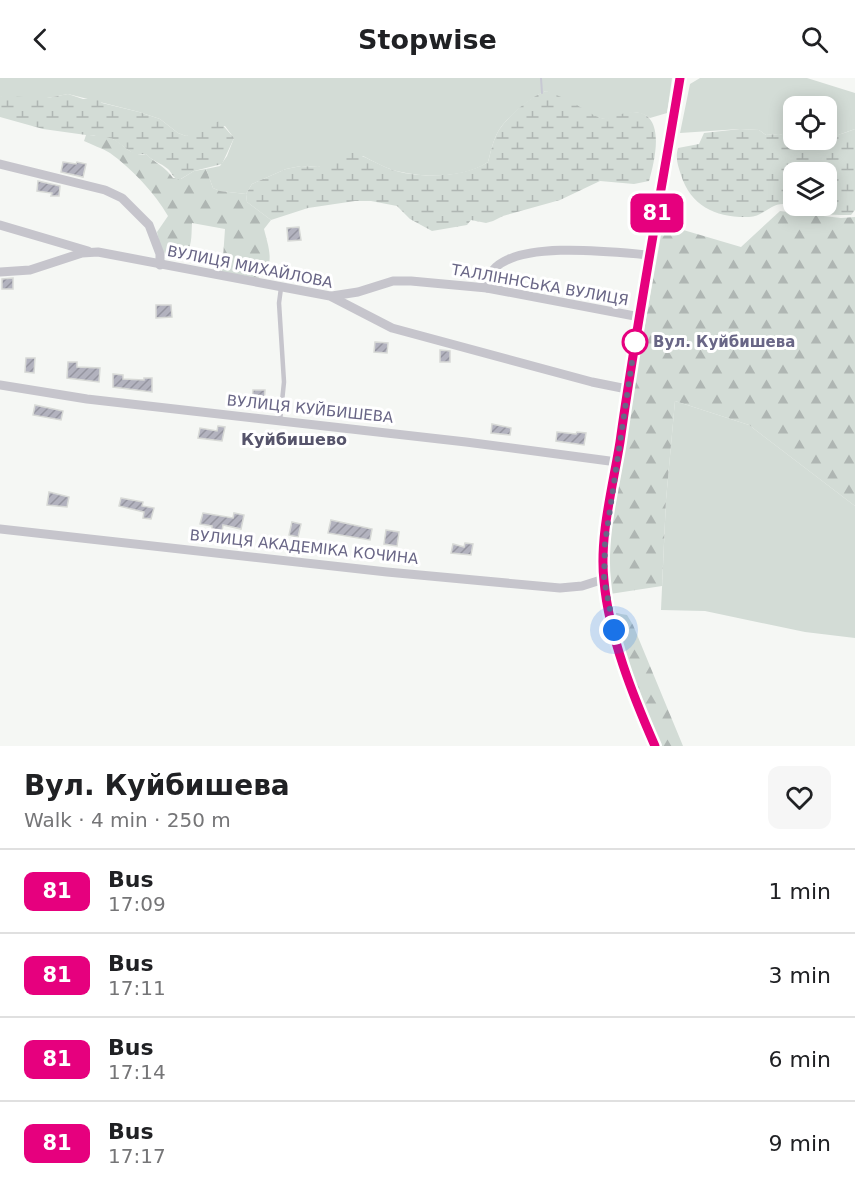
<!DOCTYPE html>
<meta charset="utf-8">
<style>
body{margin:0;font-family:"DejaVu Sans",sans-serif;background:#f6f6f6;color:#202124;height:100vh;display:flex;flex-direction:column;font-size:22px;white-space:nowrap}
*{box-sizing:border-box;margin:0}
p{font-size:20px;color:#757577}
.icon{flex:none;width:33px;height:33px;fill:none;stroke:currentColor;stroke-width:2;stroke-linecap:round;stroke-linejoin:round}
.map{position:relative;height:668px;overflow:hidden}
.drawer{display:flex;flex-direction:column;background:#fff;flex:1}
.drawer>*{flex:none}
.badge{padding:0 12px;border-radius:9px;font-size:21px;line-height:39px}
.buttons{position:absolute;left:783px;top:18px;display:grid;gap:12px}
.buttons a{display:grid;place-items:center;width:54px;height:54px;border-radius:12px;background:#fff;box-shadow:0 3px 15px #0003;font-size:30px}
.you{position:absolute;width:30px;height:30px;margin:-15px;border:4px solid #fff;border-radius:50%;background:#1a73e8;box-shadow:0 0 0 9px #1a73e833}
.map>.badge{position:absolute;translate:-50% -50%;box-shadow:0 0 0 3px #fff}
.round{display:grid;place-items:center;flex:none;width:63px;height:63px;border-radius:12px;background:#f6f6f6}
.headline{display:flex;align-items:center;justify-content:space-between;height:102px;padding:0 24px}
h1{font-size:28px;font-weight:700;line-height:45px}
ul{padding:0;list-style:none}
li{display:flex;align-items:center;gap:18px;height:84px;padding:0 24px;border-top:2px solid #e0e0e0}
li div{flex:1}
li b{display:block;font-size:22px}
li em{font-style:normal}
li .badge{min-width:66px;font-weight:700;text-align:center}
header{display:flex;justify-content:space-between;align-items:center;height:78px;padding:0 24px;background:#fff;font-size:27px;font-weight:700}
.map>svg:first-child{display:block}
</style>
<header><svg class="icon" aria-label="back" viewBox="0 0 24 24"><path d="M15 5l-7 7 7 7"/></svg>Stopwise<svg class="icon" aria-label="search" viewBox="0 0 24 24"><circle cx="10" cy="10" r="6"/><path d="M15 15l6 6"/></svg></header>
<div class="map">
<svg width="855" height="668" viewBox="0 0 855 668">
<defs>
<pattern id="forest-firs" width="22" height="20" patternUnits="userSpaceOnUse" patternTransform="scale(1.5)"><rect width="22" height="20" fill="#d3dcd6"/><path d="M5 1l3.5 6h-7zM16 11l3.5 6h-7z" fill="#afb6b3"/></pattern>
<pattern id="wetland-marsh" width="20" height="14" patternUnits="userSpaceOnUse" patternTransform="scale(1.5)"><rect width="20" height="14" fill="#d3dcd6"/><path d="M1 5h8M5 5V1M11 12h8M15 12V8" fill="none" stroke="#afb6b3"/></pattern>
<pattern id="building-hatch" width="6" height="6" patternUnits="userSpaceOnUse" patternTransform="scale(1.5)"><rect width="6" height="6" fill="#b2b2be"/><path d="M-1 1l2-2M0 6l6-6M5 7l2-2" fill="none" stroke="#9595a0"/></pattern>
</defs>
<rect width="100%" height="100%" fill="#f5f7f4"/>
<g fill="#d3dcd6">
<path d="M0,0H672L667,35L650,40C629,26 624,42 606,41C593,41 560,20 546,13C532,18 507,39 499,52C493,62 491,73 488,84C463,101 421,100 393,92C383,89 373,83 363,78L318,89L301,88L286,91L252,106L246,116L220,113L213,110L206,91L220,88L227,78L234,60L225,48L186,58L178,55L160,41L139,34L68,16L47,20H5L0,18Z"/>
<polygon points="700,0 807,0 855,15 855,51 827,61 826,28 794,28 793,60 779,56 766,57 759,52 740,51 680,55 690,6"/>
<polygon points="675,323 749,347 855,428 855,560 805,554 705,533 661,532 666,422"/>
</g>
<g fill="url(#forest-firs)">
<path d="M86,57C93,57 109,58 115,62C125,68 132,79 146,76C155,85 166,89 173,100L181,101L194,93L206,91L213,110L220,113L246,116L247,124L271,142L264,151C268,168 277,189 258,200L222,194L225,151L192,145C191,162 193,171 179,182C161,177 161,171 157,154L168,138C155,115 131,90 110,75C102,70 92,67 84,63Z"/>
<polygon points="780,133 841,140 855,139 855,428 749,347 675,323 666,422 662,508 610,516 607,477 611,437 663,146 741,169"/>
<path d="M615,535L627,537L633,547L683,668H657C641,625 621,581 615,535Z"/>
</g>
<g fill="url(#wetland-marsh)" fill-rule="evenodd">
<path d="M546,13C558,17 569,22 580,29C587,32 593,38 601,40C612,43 621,34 632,34C667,33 655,82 649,103L634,106L600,103L560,122L503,138L493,143L486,145L471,142L467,147L432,153L410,141L397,128L371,123H355L308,130L271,142L247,124L246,116L252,106L286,91L301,88L318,89L351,74C365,78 377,86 390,91C417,101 464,100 488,84C491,73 493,62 499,52C508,38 531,18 546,13Z"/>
<path d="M68,16L83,21H97L102,25L139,34L160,41L178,55L186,58L219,43L234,60L222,86L194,93L179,102C172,99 173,96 168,91C161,85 152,83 146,76H134L113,61L106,59L99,60L94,57H86L43,51L0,39V18L47,20Z"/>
<path d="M740,51L759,52L766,57L779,56L793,60L794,62C817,62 833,60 855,51V132L851,137C837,137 823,137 810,133C801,131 792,126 783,126C770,126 762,139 749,139C717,140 691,129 681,97C678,88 675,80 678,70L699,66L704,55ZM826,94V128H794V94Z"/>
</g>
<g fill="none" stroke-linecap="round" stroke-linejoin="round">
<polyline stroke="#c7c8d3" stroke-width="2" points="541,0 542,15"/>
</g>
<g fill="url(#building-hatch)" stroke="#d7d9d6" stroke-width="1.5">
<polygon points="63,84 76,86 77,84 86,86 83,99 61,94"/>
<polygon points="38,103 60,108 59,118 51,118 52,115 37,113"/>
<polygon points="299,149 301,162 288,163 287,150"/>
<polygon points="13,200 13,211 2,211 2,201"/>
<polygon points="156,227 171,227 172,239 156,240"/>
<polygon points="375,264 388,265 387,275 374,274"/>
<polygon points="440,272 450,273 450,284 440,284"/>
<polygon points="26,280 35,280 34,295 25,294"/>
<polygon points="68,284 77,284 77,289 100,290 99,304 67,300"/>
<polygon points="113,296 123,297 123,301 144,302 144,300 152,300 152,314 113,309"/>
<polygon points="253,312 265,312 264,327 252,326"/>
<polygon points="35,327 63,333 61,342 33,337"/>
<polygon points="492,346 511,350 510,357 491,355"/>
<polygon points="218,348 225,349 222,363 198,360 200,350 217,353"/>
<polygon points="557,354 576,356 577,354 586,355 584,367 556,363"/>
<polygon points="49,414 69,419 67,429 47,427"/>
<polygon points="121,420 143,424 142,428 154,430 151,441 143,440 144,434 119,428"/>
<polygon points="203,435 233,440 234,435 244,437 241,451 223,447 222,453 212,451 212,448 200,446"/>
<polygon points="331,442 372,451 370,462 328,455"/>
<polygon points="292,444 301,446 298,459 289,457"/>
<polygon points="386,452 399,454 397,468 384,466"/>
<polygon points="465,465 473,466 471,477 451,475 453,466 464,469"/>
</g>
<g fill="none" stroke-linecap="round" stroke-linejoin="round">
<polyline stroke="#c6c5cc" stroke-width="4.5" points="280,343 284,304 279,225 281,210"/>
<g stroke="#c6c5cc" stroke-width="9">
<polyline points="0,86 105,112 122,120 149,147 160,176 160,187"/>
<polyline points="0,147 88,173"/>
<polyline points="0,194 30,192 82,175 98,174 330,218 392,250 592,304 627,311"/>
<path d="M487,210C489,203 490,194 496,189C525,163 612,174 650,177"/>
<polyline points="332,218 358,214 393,203 411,203 487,210 640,239"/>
<polyline points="0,307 87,321 466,364 617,384"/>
<polyline points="0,451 387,494 560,510 582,508 604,501"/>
<path d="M655,668C634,620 609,556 604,503C599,459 613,408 620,364C637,242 659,121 681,0"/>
</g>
</g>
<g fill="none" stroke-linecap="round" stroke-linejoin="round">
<defs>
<path id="line" d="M655,668C633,618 609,558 604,503C599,459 613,408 620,364C637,242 660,121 680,0"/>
</defs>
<use href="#line" stroke="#fff" stroke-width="14"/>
<use href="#line" stroke="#e6007e" stroke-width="9"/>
<polyline stroke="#696686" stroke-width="6" stroke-dasharray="0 10.8" points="614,552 604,501 605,465 635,264"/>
</g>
<circle fill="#fff" stroke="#e6007e" stroke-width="3" cx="635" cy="264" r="12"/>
<g text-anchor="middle" stroke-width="6" stroke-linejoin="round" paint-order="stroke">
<g font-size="15" fill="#696686" stroke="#fff">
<text transform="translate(250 189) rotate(11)" y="5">ВУЛИЦЯ МИХАЙЛОВА</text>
<text transform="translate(540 207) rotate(10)" y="5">ТАЛЛІННСЬКА ВУЛИЦЯ</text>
<text transform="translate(310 331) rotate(6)" y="5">ВУЛИЦЯ КУЙБИШЕВА</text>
<text transform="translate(304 469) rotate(6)" y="5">ВУЛИЦЯ АКАДЕМІКА КОЧИНА</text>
</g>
<g font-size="15" font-weight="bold" fill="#696686" stroke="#fff" text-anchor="start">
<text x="653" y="269">Вул. Куйбишева</text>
</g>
<g font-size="16" font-weight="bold" fill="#56546b" stroke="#fff">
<text x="294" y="367">Куйбишево</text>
</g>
</g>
</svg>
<div class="buttons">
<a><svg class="icon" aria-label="locate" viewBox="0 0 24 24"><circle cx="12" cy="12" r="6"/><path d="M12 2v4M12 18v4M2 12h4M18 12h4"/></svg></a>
<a><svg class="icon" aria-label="layers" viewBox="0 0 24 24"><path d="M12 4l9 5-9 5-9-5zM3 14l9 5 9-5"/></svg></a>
</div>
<div class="you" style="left:614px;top:552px"></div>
<b class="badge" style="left:657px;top:135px;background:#e6007e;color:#fff">81</b>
</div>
<section class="drawer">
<div class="headline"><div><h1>Вул. Куйбишева</h1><p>Walk · 4 min · 250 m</p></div><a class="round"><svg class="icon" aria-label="heart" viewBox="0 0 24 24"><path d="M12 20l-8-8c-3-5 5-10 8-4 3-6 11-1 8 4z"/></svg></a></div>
<ul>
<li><span class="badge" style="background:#e6007e;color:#fff">81</span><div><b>Bus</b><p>17:09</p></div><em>1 min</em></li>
<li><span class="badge" style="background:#e6007e;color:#fff">81</span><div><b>Bus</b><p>17:11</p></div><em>3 min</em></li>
<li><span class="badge" style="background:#e6007e;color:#fff">81</span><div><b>Bus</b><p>17:14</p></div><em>6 min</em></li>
<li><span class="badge" style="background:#e6007e;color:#fff">81</span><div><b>Bus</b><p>17:17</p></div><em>9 min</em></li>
</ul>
</section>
